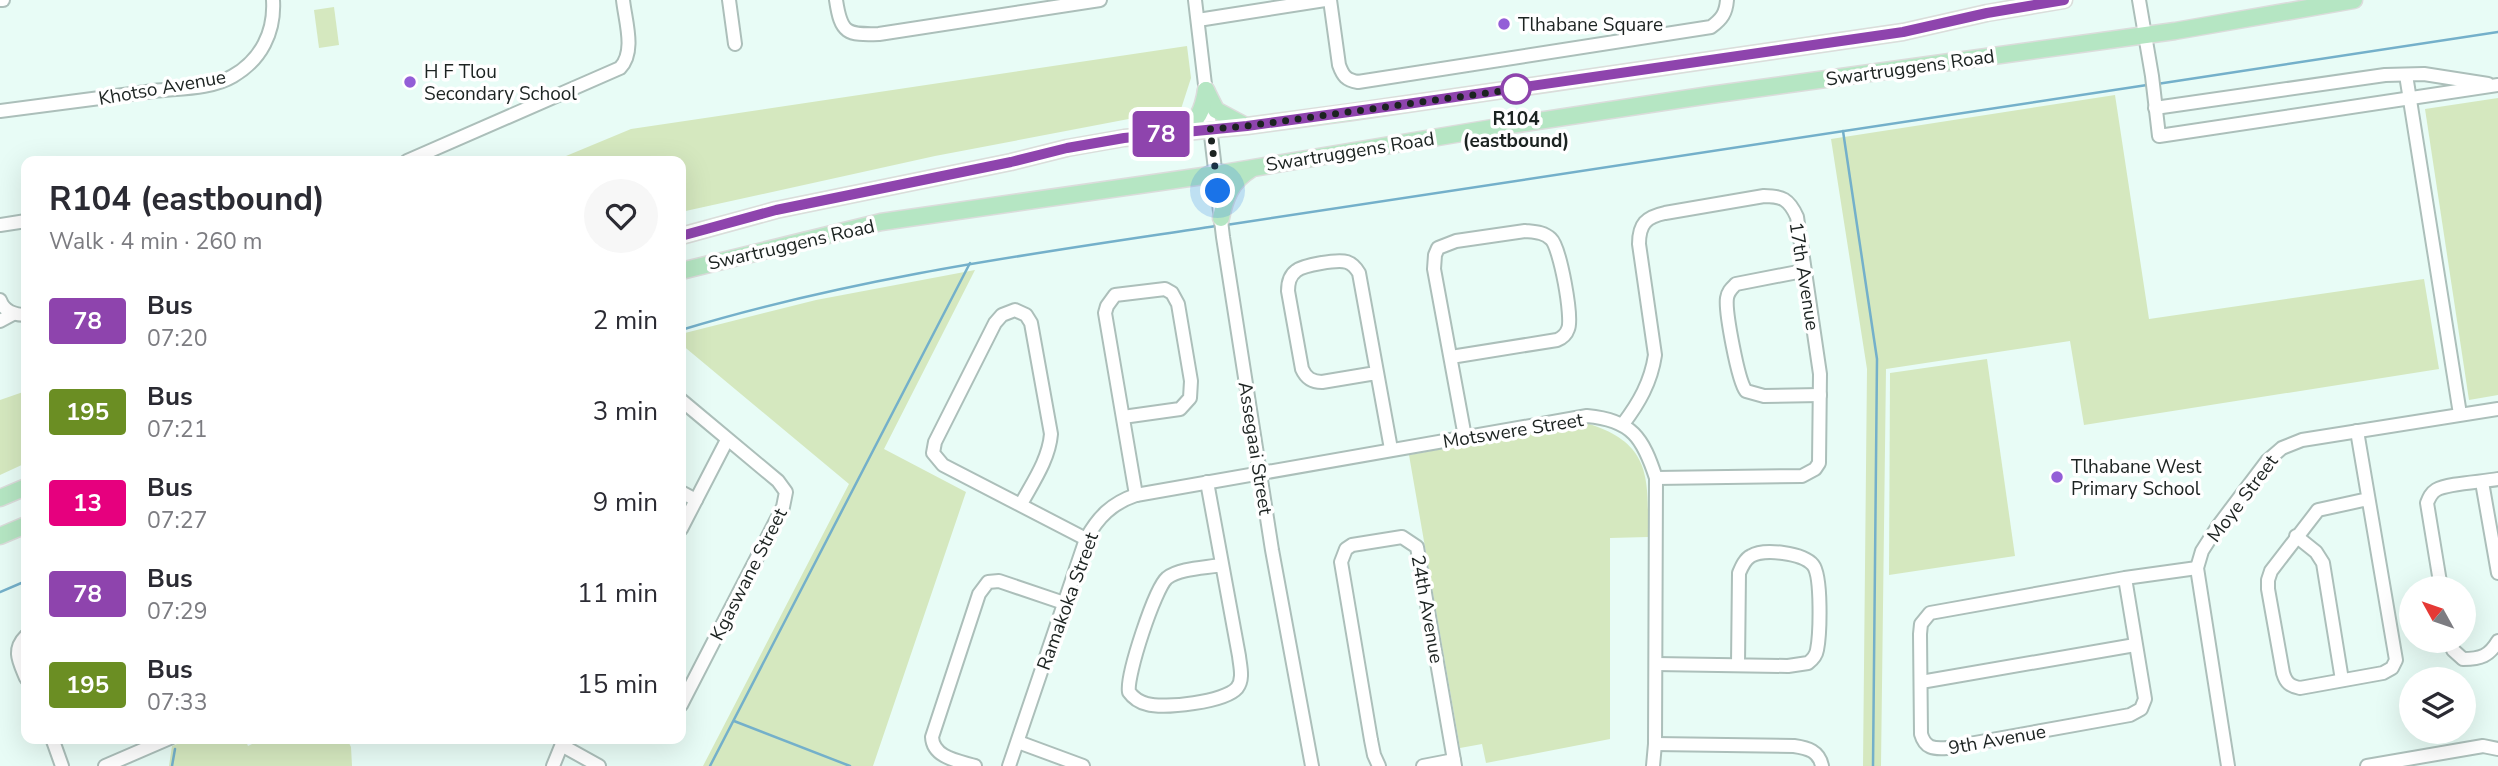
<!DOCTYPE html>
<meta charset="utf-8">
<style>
body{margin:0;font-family:"Nunito Sans",sans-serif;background:#f7f7f7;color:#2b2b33;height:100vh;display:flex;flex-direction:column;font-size:26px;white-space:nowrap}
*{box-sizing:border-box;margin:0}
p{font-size:23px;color:#7c7c81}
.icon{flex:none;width:38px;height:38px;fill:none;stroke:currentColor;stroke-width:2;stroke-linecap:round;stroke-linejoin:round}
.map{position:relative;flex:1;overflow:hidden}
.drawer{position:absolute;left:21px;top:156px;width:665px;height:588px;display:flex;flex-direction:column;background:#fff;border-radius:14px;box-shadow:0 7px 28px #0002}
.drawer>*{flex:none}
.badge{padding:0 14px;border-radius:5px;font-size:24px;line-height:46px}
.needle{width:46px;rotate:310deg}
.fabs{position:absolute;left:2399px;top:576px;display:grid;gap:14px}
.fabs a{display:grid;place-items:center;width:77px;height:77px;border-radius:50%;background:#fff;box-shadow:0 7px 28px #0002;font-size:35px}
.you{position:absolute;width:35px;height:35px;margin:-18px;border:5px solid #fff;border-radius:50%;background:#1a73e8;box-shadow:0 0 0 10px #1a73e833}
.map>.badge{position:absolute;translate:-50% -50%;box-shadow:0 0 0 4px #fff}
.round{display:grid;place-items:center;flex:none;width:74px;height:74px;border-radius:37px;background:#f7f7f7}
.head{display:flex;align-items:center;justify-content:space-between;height:119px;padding:0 28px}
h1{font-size:33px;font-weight:700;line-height:52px}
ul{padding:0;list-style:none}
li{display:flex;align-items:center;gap:21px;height:91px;padding:0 28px}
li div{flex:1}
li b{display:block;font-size:26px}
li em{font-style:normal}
li .badge{min-width:77px;font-weight:700;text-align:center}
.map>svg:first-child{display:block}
</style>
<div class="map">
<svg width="2498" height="766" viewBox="0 0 2498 766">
<rect width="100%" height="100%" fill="#e8fcf6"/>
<g fill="#d5e8bf">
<polygon points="334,7 339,45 319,48 314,10"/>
<polygon points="1187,46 1191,78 1181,109 935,156 681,212 681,161 554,161 631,129"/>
<polygon points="2115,95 2149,319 2424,279 2439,369 2084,425 2070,341 1886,369 1881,766 1863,766 1867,369 1831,139"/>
<polygon points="2498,98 2498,395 2469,400 2425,109"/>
<polygon points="975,270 884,449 966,492 873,766 703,766 849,484 681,344 681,334 816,300"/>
<polygon points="1987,359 2015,556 1889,575 1890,373"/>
<polygon points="26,391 26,463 0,475 0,400"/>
<path d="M1586,423C1652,443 1648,477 1648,537L1610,538V739L1486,763L1482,744L1460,748L1409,455Z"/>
<polygon points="192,738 245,739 248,746 262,739 284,742 293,739 347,739 351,747 352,766 169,766 172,746"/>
</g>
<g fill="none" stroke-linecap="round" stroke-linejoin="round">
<g stroke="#74b0ca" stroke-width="2.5">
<polyline points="2157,84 2498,32"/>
<polyline points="1843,131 1877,359 1873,766"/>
<polyline points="1226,225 2147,85"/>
<path d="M681,330C855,277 1037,253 1216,226"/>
<polyline points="0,592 26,581"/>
<polyline points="734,721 850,766"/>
<polyline points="172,766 175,749"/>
<polyline points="710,766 970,263"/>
</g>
<defs>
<g id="minor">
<polyline points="0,0 3,0"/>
<polyline points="729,0 735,44"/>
<path d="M836,0C841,34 847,35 879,34L1100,0"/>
<polyline points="1195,0 1223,237 1272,550 1312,766"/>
<path d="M1330,0L1339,65C1343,76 1346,80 1358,82L1711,27C1722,19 1726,13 1727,0"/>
<polyline points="2139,0 2152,76 2159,136 2498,85"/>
<polyline points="1198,20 1325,0"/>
<polyline points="2406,75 2460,414"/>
<polyline points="2155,108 2385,75 2424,74 2488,84"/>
<path d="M0,111C51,104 103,98 154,91C179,88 211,89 233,76C261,60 275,32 273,0"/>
<path d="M407,161L620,68C636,52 625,20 623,0"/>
<polyline points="0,225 26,221"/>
<path d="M1803,271L1736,284C1732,288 1728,291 1727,298C1725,311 1738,381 1746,391L1764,396L1820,395"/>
<path d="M0,300C4,312 15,315 26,315"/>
<polyline points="0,321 13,314"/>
<path d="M1451,357L1557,340C1562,338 1566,335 1568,329C1573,318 1560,247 1551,239C1544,232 1535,232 1525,231L1456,241L1438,248L1435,255L1434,269L1465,437"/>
<path d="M1376,373L1322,382C1312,382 1306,378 1302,369L1288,291C1288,284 1289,276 1296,271C1303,265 1338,259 1347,262C1353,264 1356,268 1359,273L1391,449"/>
<polyline points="681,400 778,481 786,492 783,507 681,705"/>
<polyline points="1123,417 1180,409 1190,398 1191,381 1178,304 1172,293 1165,289 1115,295 1107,306 1105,313 1136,495"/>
<path d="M1623,424C1639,403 1651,382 1655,355L1639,244C1639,224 1646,217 1665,213L1764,196C1782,196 1789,199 1797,217L1820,374L1819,463L1815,469L1802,476L1656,478"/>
<path d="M2357,431L2396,660L2392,668L2383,673L2300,688C2290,686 2286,683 2283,673L2268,589V580L2271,571L2318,510L2368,499"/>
<path d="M1207,482L1239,656C1240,666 1244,679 1237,688C1225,702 1164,709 1147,704C1139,702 1134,699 1129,692C1126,676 1155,588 1167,578C1180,568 1205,568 1221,565"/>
<polyline points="2482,482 2498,573"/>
<polyline points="681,492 696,500"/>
<path d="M1021,504C1033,482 1049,459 1051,434L1031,323L1026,315L1015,310L1002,315L995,323L935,442L933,453L943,465L1086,539"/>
<polyline points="681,529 727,440"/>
<polyline points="2296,536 2316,552 2323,563 2342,680"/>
<path d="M2125,578L2145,699L2141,709L2130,715L1947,748C1933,749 1925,748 1921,734L1920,634L1921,624L1930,613L2125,578L2197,568"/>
<path d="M2441,588L2427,503C2429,498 2431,493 2436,490C2448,483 2483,482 2498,479"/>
<path d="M26,636C12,650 19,661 26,678"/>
<path d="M2450,640L2453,650L2463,659C2481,659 2489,656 2498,641"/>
<path d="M1656,664L1788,666L1808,663C1812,660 1816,656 1817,650C1820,635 1822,576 1813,565C1803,553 1764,548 1751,556C1745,559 1742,566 1739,573L1738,664"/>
<polyline points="1921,682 2135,645"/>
<polyline points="52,738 62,766"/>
<polyline points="1018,742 1083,766"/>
<path d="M1655,744L1794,746C1808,748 1819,751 1822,766"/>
<polyline points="563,746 599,766"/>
<polyline points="105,766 170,738"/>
<polyline points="553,766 564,739"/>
<path d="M975,766C959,761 933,758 932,737L979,594L988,582L999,581L1064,603"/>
<path d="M1009,766L1086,539C1098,517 1112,503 1136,495L1587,416C1632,420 1643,438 1656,478L1655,744L1653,766"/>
<polyline points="1379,766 1374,755 1371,740 1341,562 1346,549 1352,545 1402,537 1417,547 1455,766"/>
<polyline points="1423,766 1454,760"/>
<polyline points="2228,766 2197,568 2202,551 2218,526 2267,461 2282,448 2302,440 2498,409"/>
<polyline points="2367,766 2483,746 2498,749"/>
</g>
<g id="major">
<polyline points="1206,90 1216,110 1244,125"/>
<path d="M1180,131C1198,123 1203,109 1206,90"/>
<path d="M1221,218C1225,197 1232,181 1250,170"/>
<polyline points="681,236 776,210 1011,162 1067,148 1124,138 1247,126 1352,112 1903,32 1987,13 2064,0"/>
<polyline points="681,271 881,222 1217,174 1498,127 1710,95 2175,31 2354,0"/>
<polyline points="0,498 26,487"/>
<polyline points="0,536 26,525"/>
</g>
</defs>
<use href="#minor" stroke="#acbfba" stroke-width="16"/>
<use href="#major" stroke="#dbdcdb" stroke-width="19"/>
<use href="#minor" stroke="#fff" stroke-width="12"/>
<use href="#major" stroke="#b5e6c3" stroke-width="16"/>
</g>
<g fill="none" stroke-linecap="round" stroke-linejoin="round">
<defs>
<polyline id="line" points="681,236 776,210 1011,162 1067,148 1124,138 1247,126 1407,104 1903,32 1987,13 2064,0"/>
</defs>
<use href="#line" stroke="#fff" stroke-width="16"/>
<use href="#line" stroke="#8e44ad" stroke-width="10"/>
<polyline stroke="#1c2321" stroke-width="7" stroke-dasharray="0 12.6" points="1218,191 1210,129 1247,126 1516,89"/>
</g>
<g fill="#935ed7" stroke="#fff" stroke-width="2.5">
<circle cx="1504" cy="24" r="7"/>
<circle cx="410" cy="82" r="7"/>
<circle cx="2057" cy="477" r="7"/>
</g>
<circle fill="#fff" stroke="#8e44ad" stroke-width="3.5" cx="1516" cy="89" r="14"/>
<g text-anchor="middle" stroke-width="7" stroke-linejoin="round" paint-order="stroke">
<g font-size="19" fill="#1c2321" stroke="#fff" text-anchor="start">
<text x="1518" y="31">Tlhabane Square</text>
<text x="424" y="78">H F Tlou<tspan x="424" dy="22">Secondary School</tspan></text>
<text x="2071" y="473">Tlhabane West<tspan x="2071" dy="22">Primary School</tspan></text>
</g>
<g font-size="19" fill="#1c2321" stroke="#fff">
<text transform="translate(1910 67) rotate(-8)" y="7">Swartruggens Road</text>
<text transform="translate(162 87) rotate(-10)" y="7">Khotso Avenue</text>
<text transform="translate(1350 151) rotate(-9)" y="7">Swartruggens Road</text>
<text transform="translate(791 244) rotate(-13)" y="7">Swartruggens Road</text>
<text transform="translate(1805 276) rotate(81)" y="7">17th Avenue</text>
<text transform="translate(1513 430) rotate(-9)" y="7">Motswere Street</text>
<text transform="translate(1256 448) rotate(81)" y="7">Assegaai Street</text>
<text transform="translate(2242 498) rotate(-53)" y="7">Moye Street</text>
<text transform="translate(748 574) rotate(-63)" y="7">Kgaswane Street</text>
<text transform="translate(1067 601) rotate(-70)" y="7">Ramakoka Street</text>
<text transform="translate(1428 609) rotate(80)" y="7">24th Avenue</text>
<text transform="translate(1997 739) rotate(-10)" y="7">9th Avenue</text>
</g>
<g font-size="19" font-weight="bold" fill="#1c2321" stroke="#fff">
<text x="1516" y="125">R104<tspan x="1516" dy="22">(eastbound)</tspan></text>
</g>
</g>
</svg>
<div class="fabs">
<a><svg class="needle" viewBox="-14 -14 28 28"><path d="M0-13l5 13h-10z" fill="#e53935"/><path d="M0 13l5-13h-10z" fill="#7c7c81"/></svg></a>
<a><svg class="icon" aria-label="layers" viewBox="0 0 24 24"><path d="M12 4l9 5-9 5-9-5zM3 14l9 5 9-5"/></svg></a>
</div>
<div class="you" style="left:1218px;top:191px"></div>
<b class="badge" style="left:1161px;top:134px;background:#8e44ad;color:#fff">78</b>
<section class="drawer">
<div class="head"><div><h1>R104 (eastbound)</h1><p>Walk · 4 min · 260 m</p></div><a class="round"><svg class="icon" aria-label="heart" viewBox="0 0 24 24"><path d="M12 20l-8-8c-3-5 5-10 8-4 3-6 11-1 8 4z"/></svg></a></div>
<ul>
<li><span class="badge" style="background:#8e44ad;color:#fff">78</span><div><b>Bus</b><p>07:20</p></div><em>2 min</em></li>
<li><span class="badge" style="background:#6b8e23;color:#fff">195</span><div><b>Bus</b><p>07:21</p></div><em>3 min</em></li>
<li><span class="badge" style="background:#e6007e;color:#fff">13</span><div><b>Bus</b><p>07:27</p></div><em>9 min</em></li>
<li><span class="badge" style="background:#8e44ad;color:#fff">78</span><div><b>Bus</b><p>07:29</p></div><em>11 min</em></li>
<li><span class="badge" style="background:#6b8e23;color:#fff">195</span><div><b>Bus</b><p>07:33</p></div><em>15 min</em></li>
</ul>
</section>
</div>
